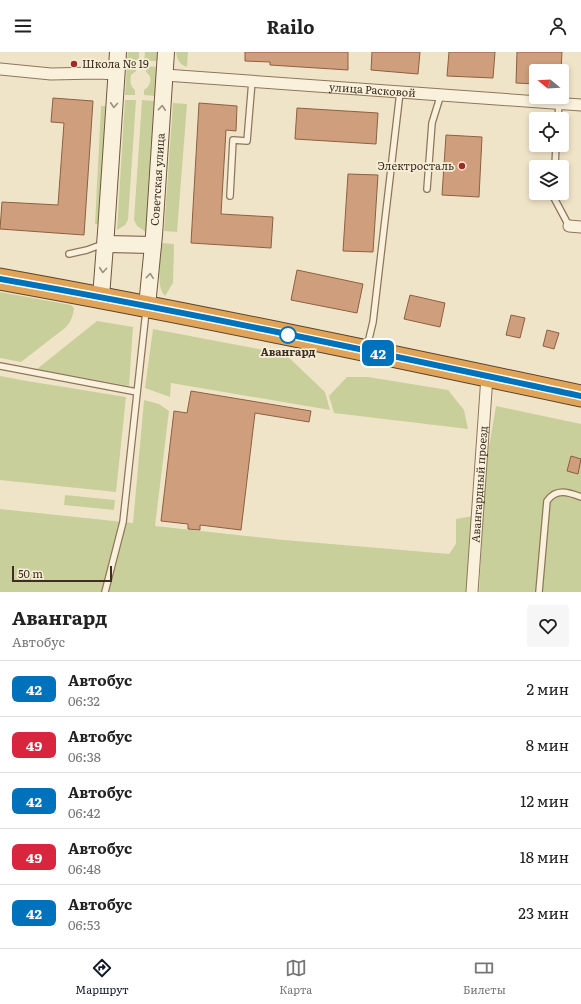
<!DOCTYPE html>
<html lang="ru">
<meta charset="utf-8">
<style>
body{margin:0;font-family:Literata,serif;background:#f6f6f6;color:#222;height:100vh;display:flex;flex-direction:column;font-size:15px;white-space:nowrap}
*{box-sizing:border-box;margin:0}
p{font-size:13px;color:#767676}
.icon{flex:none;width:22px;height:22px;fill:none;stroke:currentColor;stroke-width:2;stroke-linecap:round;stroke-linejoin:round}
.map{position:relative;height:540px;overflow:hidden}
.side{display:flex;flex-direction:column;background:#fff;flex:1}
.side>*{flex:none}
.badge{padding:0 8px;border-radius:6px;font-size:14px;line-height:26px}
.needle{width:26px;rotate:288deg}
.tools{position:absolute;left:529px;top:12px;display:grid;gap:8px}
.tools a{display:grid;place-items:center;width:40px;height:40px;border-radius:4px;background:#fff;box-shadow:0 2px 6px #0003;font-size:20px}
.scale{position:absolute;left:12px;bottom:10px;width:100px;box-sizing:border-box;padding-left:4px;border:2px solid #3d2e20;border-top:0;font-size:11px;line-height:14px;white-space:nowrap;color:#3d2e20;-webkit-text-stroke:3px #f7eed8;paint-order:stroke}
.map>.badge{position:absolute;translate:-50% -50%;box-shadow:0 0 0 2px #fff}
.round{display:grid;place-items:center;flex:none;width:42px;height:42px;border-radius:4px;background:#f6f6f6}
.overview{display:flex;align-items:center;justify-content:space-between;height:68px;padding:0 12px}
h1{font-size:19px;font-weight:700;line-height:30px}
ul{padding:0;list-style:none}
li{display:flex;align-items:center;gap:12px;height:56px;padding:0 12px;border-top:1px solid #e0e0e0}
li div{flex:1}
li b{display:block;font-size:15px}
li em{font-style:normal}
li .badge{min-width:44px;font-weight:700;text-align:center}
header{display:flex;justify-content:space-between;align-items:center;height:52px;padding:0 12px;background:#fff;font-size:18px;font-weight:700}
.dock{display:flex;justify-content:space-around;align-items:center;height:56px;border-top:1px solid #e0e0e0;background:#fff;font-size:11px;color:#767676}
.dock a{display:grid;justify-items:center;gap:2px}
.dock .active{color:#111827}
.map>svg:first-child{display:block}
</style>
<header><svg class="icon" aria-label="menu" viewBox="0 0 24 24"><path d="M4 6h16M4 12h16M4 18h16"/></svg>Railo<svg class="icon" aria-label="person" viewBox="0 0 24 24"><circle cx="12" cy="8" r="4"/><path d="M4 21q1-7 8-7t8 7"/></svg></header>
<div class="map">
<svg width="581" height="540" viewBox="0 0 581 540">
<rect width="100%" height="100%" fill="#f0e4c8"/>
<g fill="#c9cf9b">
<polygon points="128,0 139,0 139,8 127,8"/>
<polygon points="145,0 158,0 157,9 144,9"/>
<path d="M176,0H188L187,15C180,13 177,8 176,0Z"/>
<path d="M127,13L137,14L136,19L131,23C130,29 130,34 135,38V43H125Z"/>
<path d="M146,14L157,15L155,44L144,43V38C151,34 153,25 146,20Z"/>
<polygon points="125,48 136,48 128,168 125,173 117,178"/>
<polygon points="142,48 155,49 147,174 146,180 137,174 134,168"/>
<polygon points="173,51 187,52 177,180 164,179"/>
<polygon points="101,54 107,54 101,172 95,172"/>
<path d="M162,191L174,192L173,231L165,244C155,234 161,205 162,191Z"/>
<path d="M0,240L71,253L74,256C73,264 71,270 65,276L21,310L0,306Z"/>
<polygon points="97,269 133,275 129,334 37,317"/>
<polygon points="153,277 285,302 325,340 330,358 171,331 170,345 145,336"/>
<polygon points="0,324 27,329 126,345 116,440 0,428"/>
<polygon points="347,325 368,325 448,338 464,358 468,377 334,361 329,344"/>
<polygon points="144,348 159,352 169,359 155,474 284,488 449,502 456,492 456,467 473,464 467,540 0,540 0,457 133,471"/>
<polygon points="496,354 581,372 581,540 479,540 486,412"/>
<polygon points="65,443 115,448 114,458 64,453"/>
</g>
<g fill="#cf9f7d" stroke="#8d5f41">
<polygon points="245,0 348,0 348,18 270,13 270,10 245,9"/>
<polygon points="372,0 420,0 418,22 371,18"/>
<polygon points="449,0 495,0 493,26 447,24"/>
<polygon points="517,0 562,0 561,19 536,19 536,32 516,31"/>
<polygon points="53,46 93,49 84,183 0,177 2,150 58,153 64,71 51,70"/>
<polygon points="199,51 237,54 236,79 226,78 221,162 273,165 271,196 191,191"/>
<polygon points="297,56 378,61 376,92 295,87"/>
<polygon points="446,83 482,85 479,145 442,143"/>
<polygon points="348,122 378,123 373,200 343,199"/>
<polygon points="297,218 363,232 357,261 291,248"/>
<polygon points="410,243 445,251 440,275 404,267"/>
<polygon points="511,263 525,266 520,286 506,283"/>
<polygon points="547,278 559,281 554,297 543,294"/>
<polygon points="191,339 311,359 309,370 255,361 241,478 200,473 200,478 188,477 188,472 161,469 174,359 187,361"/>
<polygon points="571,404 581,407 578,422 567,419"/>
</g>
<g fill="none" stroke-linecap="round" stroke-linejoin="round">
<defs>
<g id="lane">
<polyline points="558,67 559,51"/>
<polyline points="555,115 556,93"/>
<polyline points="427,137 432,71 441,42"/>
<polyline points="553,141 553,144 569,174"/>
<polyline points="230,144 233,88 247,89 252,29"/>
<polyline points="69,202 87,198 103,192"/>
<polyline points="367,295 373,270 400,40"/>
<polyline points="0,314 137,340"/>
<polyline points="105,540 123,470 146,259"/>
<path d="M539,540L547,449C556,436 568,440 581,445"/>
</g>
<g id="street">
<polyline points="0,17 51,22 98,21 116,22"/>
<path id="s1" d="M165,23L581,53"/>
<polyline points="569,174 581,175"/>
<path id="s2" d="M472,540L487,324"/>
</g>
<g id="secondary">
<polyline points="106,192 153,193"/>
<polyline points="101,245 106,180 118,0"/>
<path id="s3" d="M147,254L154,183L166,0"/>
</g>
<path id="highway" d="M0,227C194,262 388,303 581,344"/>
</defs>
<use href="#lane" stroke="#8d765c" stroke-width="8"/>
<use href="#street" stroke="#8d765c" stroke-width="13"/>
<use href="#secondary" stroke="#6f573f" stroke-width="18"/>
<use href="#highway" stroke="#5b4430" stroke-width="23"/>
<use href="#lane" stroke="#faf1dc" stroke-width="5.5"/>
<use href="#street" stroke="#faf1dc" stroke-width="11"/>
<use href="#secondary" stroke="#faf1dc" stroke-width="16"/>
<use href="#highway" stroke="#e0a458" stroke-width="21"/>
</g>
<defs><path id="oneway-chevron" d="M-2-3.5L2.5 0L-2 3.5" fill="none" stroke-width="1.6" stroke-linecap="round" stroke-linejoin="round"/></defs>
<g stroke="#9c907e">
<use href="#oneway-chevron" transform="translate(114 53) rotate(94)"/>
<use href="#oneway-chevron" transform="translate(162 56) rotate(-86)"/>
<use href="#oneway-chevron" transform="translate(103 218) rotate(95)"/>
<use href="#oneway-chevron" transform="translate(150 224) rotate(-84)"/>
</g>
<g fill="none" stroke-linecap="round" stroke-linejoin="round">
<defs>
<path id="line" d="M0,227C194,261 388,303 581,344"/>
</defs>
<use href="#line" stroke="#fff" stroke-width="9"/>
<use href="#line" stroke="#0072bc" stroke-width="6"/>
</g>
<g fill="#9e2a2b" stroke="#f7eed8" stroke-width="1.5">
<circle cx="74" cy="12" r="4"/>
<circle cx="462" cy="114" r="4"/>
</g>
<circle fill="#fff" stroke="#0072bc" stroke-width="2" cx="288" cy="283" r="8"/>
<g text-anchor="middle" stroke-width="3.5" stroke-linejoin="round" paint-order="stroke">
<g font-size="11" fill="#3d2e20" stroke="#f7eed8" text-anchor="start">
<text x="82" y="16">Школа № 19</text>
<text x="454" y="118" text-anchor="end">Электросталь</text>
</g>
<g font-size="11" fill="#3d2e20" stroke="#f7eed8">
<text dy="4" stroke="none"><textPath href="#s1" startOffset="208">улица Расковой</textPath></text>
<text dy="4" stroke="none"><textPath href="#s3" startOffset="127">Советская улица</textPath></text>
<text dy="4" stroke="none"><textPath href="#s2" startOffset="108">Авангардный проезд</textPath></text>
</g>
<g font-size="11" font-weight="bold" fill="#3d2e20" stroke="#f7eed8">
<text x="288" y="304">Авангард</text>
</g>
</g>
</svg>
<div class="tools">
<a><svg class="needle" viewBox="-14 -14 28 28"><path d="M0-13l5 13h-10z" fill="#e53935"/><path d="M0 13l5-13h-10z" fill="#767676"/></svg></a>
<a><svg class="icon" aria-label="locate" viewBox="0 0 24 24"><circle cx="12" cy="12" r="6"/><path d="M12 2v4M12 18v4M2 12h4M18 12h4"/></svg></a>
<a><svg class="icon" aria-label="layers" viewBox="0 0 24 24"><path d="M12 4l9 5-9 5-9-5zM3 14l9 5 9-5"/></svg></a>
</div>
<div class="scale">50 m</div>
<b class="badge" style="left:378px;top:301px;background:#0072bc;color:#fff">42</b>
</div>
<section class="side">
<div class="overview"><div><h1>Авангард</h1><p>Автобус</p></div><a class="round"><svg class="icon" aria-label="heart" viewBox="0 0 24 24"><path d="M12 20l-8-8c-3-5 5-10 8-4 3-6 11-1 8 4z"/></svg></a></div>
<ul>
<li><span class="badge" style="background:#0072bc;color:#fff">42</span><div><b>Автобус</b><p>06:32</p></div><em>2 мин</em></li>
<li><span class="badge" style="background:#d7263d;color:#fff">49</span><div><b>Автобус</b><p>06:38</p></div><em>8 мин</em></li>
<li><span class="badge" style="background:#0072bc;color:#fff">42</span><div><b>Автобус</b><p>06:42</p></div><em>12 мин</em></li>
<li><span class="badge" style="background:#d7263d;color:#fff">49</span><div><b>Автобус</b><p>06:48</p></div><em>18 мин</em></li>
<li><span class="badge" style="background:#0072bc;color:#fff">42</span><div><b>Автобус</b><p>06:53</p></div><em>23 мин</em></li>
</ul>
</section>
<nav class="dock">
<a class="active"><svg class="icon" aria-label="directions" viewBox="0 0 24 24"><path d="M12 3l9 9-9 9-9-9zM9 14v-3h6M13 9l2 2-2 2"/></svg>Маршрут</a>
<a><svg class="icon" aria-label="map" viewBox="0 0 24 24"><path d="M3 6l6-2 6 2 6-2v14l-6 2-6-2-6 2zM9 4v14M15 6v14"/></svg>Карта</a>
<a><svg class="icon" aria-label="tickets" viewBox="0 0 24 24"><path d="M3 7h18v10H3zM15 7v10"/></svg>Билеты</a>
</nav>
